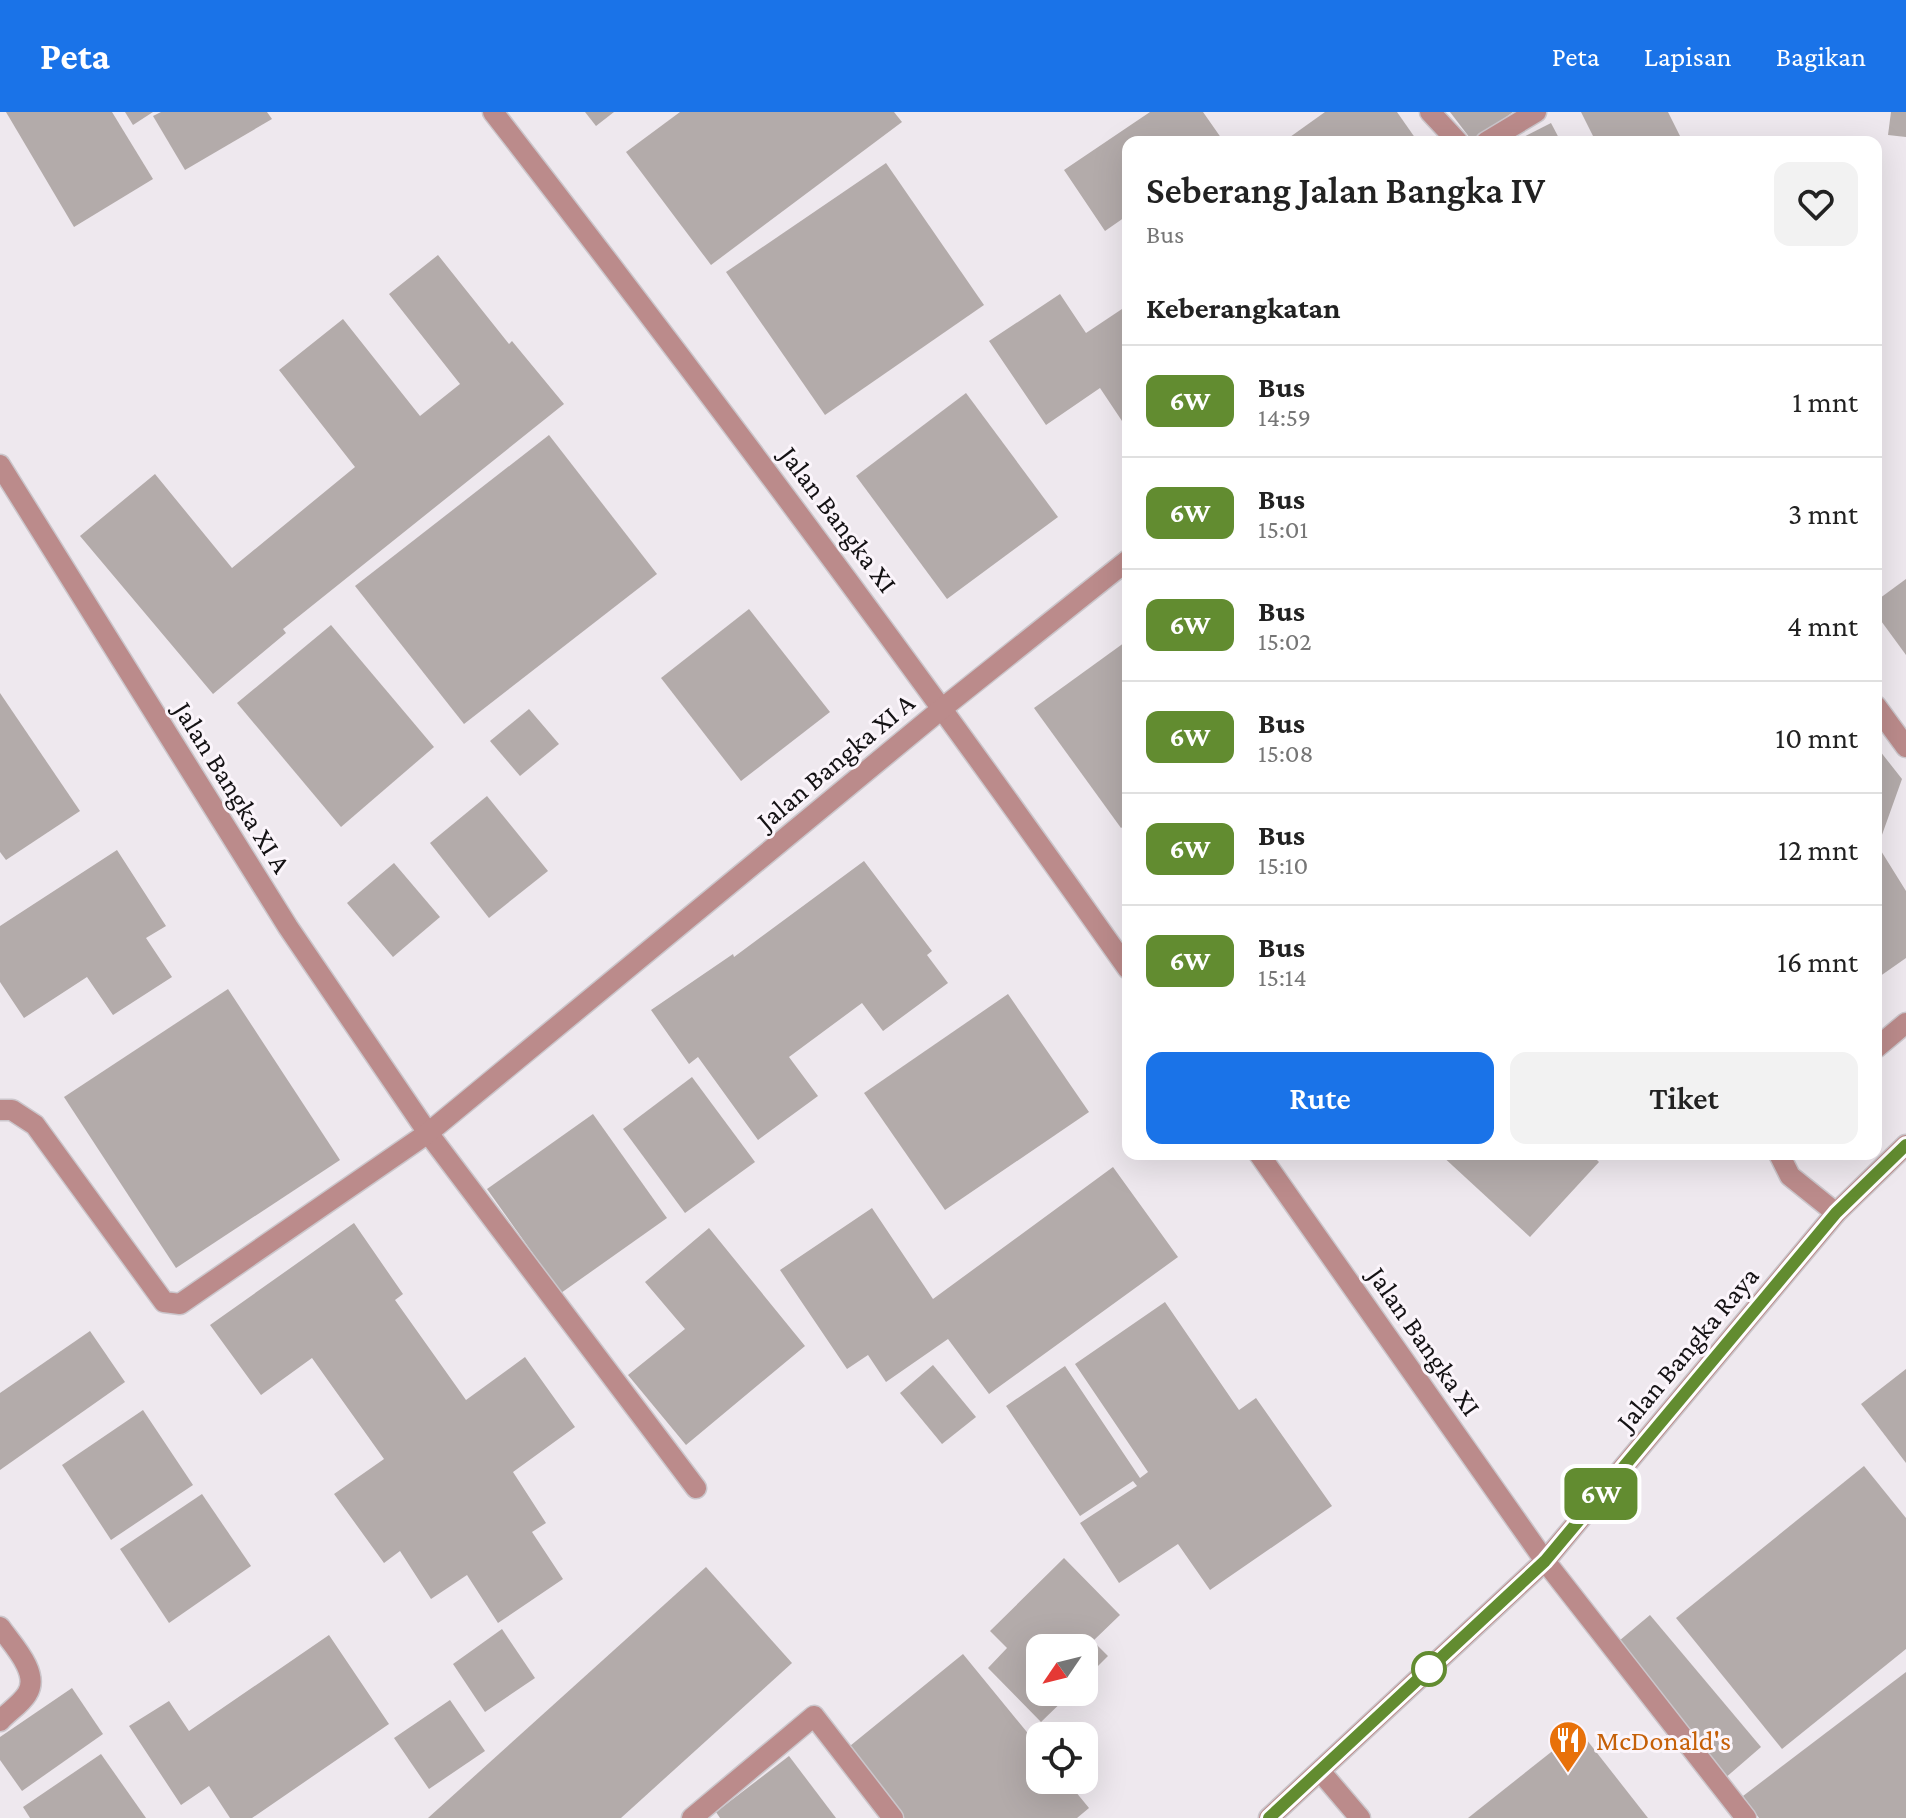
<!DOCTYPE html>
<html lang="id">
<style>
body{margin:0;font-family:"Crimson Pro",serif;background:#f2f2f2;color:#222;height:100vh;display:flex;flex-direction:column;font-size:30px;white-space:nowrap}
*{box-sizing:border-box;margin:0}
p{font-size:26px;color:#767676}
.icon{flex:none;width:44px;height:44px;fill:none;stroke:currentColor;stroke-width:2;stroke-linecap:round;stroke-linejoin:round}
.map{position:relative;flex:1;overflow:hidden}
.panel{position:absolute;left:1122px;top:24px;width:760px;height:1024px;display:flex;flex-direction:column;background:#fff;border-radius:16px;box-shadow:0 8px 32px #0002}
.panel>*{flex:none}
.badge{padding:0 16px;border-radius:12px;font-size:28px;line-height:52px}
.needle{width:52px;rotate:235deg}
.tools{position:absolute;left:1026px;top:1522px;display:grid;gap:16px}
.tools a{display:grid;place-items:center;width:72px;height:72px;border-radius:16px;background:#fff;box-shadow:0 8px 32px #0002;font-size:40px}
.map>.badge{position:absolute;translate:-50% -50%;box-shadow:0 0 0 4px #fff}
h2{padding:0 24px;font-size:30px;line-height:72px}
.round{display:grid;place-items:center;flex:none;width:84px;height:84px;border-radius:16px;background:#f2f2f2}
.head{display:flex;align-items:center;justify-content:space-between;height:136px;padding:0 24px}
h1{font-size:38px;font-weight:600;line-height:60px}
.cta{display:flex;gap:16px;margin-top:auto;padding:16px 24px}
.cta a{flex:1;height:92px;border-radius:16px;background:#1a73e8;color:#fff;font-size:32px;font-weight:600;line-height:92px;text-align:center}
.cta a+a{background:#f2f2f2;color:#222}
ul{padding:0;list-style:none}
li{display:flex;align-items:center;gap:24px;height:112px;padding:0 24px;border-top:2px solid #e0e0e0}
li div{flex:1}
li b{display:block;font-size:30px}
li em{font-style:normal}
li .badge{min-width:88px;font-weight:700;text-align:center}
header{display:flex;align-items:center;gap:48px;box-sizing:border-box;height:112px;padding:0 40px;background:#1a73e8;color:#fff}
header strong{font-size:38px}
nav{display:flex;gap:44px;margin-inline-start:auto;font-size:28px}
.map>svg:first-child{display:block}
</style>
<header>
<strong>Peta</strong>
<nav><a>Peta</a><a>Lapisan</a><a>Bagikan</a></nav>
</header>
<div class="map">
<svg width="1906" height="1706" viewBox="0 0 1906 1706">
<rect width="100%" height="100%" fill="#eee8ee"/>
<g fill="#b3abaa">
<polygon points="6,0 112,0 153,67 74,115"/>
<polygon points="125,0 153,0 133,13"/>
<polygon points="161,0 267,0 272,7 185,58 153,4"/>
<polygon points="585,0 614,0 596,14"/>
<polygon points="680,0 894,0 902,10 711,153 626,40"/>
<polygon points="1150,0 1203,0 1224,30 1128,30 1128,103 1105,119 1064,58"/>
<polygon points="1325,0 1397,0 1418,30 1283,30"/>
<polygon points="1450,0 1513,0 1473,30"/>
<polygon points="1581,0 1668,0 1683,30 1596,30"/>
<polygon points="1891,0 1906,0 1906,25 1888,23"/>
<polygon points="1551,11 1561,30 1514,30"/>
<polygon points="886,51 984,193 825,303 726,160"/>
<polygon points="438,143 509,232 512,229 564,292 283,517 286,521 213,582 80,424 155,362 232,456 355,355 279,258 343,207 420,304 460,272 389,182"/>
<polygon points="1060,182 1086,221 1128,193 1128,318 1100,276 1046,313 989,229"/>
<polygon points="966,281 1058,405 947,487 856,364"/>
<polygon points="549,323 657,462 464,612 355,474"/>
<polygon points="1906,467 1906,543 1876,502 1876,489"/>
<polygon points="749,497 830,600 741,669 661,566"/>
<polygon points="331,513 434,635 341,715 237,591"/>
<polygon points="1128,528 1128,711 1121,716 1034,596"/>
<polygon points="0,581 80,699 6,748 0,740"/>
<polygon points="529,597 559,632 520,664 490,629"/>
<polygon points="1876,634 1902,667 1878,734 1906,779 1906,846 1876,867"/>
<polygon points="487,684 548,759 489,806 430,731"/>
<polygon points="117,738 166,814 146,826 172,865 113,903 87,865 24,906 0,870 0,814"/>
<polygon points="864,749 932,839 927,843 948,871 883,919 862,891 789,945 818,984 758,1028 698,945 689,952 651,898 733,842 734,845"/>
<polygon points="394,751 440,805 393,845 347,791"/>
<polygon points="228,877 340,1048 176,1156 64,985"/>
<polygon points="1008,882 1089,1000 945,1098 864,981"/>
<polygon points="692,965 755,1050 685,1101 623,1017"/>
<polygon points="593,1002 667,1106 561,1181 487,1077"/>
<polygon points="1440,1042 1591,1042 1599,1050 1530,1125"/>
<polygon points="1113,1055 1178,1145 989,1282 948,1227 886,1270 868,1243 847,1257 780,1158 872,1096 933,1187"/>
<polygon points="354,1111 403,1182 395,1188 466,1288 525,1245 575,1315 513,1360 546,1411 532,1420 563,1467 498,1511 467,1463 431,1487 400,1439 384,1451 334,1382 384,1347 312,1246 261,1283 210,1213"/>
<polygon points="709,1116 805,1234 686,1333 628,1263 685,1217 645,1170"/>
<polygon points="1165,1190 1239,1298 1256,1286 1332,1394 1210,1478 1178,1432 1119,1471 1080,1411 1137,1374 1133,1369 1080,1404 1006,1294 1065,1254 1140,1366 1148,1360 1075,1252"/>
<polygon points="90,1219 125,1270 0,1358 0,1281"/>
<polygon points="933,1253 976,1305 942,1332 900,1281"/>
<polygon points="1906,1257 1906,1351 1861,1292"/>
<polygon points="143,1298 193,1373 111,1428 62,1353"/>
<polygon points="1864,1354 1906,1406 1906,1537 1782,1637 1676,1506"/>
<polygon points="202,1382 251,1454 169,1511 120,1437"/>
<polygon points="1064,1446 1120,1503 1093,1529 1108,1544 1084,1568 1084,1536 1040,1536 1040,1580 1072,1580 1041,1610 988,1556 1007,1536 990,1519"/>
<polygon points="706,1455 792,1551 621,1706 428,1706"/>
<polygon points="1650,1503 1761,1635 1724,1667 1613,1534"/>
<polygon points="502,1517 535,1566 485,1600 453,1552"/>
<polygon points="329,1523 389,1612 252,1706 230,1706 209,1674 181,1693 129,1614 169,1589 189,1619"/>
<polygon points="963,1542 1040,1636 1040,1668 1066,1668 1089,1696 1077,1706 900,1706 845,1638"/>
<polygon points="1906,1560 1906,1706 1759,1706 1743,1684"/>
<polygon points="72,1576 103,1622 22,1679 0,1648 0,1625"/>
<polygon points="450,1588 485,1639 429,1677 394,1626"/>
<polygon points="1579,1618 1648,1706 1468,1706"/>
<polygon points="101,1642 146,1706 30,1706 23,1695"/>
<polygon points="789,1644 836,1706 720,1706 716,1700"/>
</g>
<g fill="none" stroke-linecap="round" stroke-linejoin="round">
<defs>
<g id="minor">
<path d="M493,0C711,281 923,566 1128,857"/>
<polyline points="1430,0 1458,30"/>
<polyline points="1486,30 1536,0"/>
<polyline points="0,353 288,815 428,1021 696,1376"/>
<polyline points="1876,594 1906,635"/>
<polyline points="1876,936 1906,911"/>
<polyline points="0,998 12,998 35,1013 164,1190 180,1192 428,1021 944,595 1128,448"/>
<polyline points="1259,1042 1545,1449 1746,1706"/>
<polyline points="1779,1042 1790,1064 1836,1101"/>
<path d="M0,1515C11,1531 41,1561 27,1582C21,1592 8,1600 0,1609"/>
<polyline points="1320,1659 1360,1706"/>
<polyline points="692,1706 814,1604 893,1706"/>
<polyline points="1269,1706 1545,1449 1836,1101 1906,1033"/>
</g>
</defs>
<use href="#minor" stroke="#cbc6cb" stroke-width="23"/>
<use href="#minor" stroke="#bb8b8b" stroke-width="20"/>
</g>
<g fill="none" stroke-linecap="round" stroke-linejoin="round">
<defs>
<polyline id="line" points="1269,1706 1545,1449 1836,1101 1906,1033"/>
</defs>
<use href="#line" stroke="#fff" stroke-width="18"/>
<use href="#line" stroke="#628c30" stroke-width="12"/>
</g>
<defs>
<symbol id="restaurant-pin" viewBox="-11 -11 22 30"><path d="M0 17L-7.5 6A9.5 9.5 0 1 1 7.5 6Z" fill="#e8710a" stroke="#fbf5fb"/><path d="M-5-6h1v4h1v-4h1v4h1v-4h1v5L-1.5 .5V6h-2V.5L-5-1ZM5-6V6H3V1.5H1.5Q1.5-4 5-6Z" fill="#fff"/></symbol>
</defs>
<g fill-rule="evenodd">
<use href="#restaurant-pin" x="1546" y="1606" width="44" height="60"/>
</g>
<circle fill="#fff" stroke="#628c30" stroke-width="4" cx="1429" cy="1557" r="16"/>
<g text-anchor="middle" stroke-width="6" stroke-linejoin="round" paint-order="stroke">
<g font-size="28" fill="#141214" stroke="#fbf5fb">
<text transform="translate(839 407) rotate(53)" y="10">Jalan Bangka XI</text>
<text transform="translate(835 649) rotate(-40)" y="10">Jalan Bangka XI A</text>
<text transform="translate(233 675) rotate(58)" y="10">Jalan Bangka XI A</text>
<text transform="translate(1425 1229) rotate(55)" y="10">Jalan Bangka XI</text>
<text transform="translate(1687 1236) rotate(-50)" y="10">Jalan Bangka Raya</text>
</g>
<g font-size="28" fill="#c56008" stroke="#fbf5fb" text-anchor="start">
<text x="1596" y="1638">McDonald's</text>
</g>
</g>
</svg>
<div class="tools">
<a><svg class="needle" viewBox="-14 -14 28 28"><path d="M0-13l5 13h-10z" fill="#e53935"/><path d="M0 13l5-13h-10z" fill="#767676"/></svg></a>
<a><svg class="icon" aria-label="locate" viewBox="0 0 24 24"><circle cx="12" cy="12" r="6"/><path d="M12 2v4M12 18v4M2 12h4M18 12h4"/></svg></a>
</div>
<b class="badge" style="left:1601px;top:1382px;background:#628c30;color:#fff">6W</b>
<section class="panel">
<div class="head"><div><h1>Seberang Jalan Bangka IV</h1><p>Bus</p></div><a class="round"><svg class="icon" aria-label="heart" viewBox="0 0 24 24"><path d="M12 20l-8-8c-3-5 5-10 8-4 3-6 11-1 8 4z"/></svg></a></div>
<h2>Keberangkatan</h2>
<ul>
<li><span class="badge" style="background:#628c30;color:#fff">6W</span><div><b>Bus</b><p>14:59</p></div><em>1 mnt</em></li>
<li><span class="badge" style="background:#628c30;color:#fff">6W</span><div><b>Bus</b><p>15:01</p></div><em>3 mnt</em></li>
<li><span class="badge" style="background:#628c30;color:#fff">6W</span><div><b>Bus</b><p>15:02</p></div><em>4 mnt</em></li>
<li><span class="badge" style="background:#628c30;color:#fff">6W</span><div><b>Bus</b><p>15:08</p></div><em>10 mnt</em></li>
<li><span class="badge" style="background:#628c30;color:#fff">6W</span><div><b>Bus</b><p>15:10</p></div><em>12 mnt</em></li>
<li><span class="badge" style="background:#628c30;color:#fff">6W</span><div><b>Bus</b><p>15:14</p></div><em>16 mnt</em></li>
</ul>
<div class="cta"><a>Rute</a><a>Tiket</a></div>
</section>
</div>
